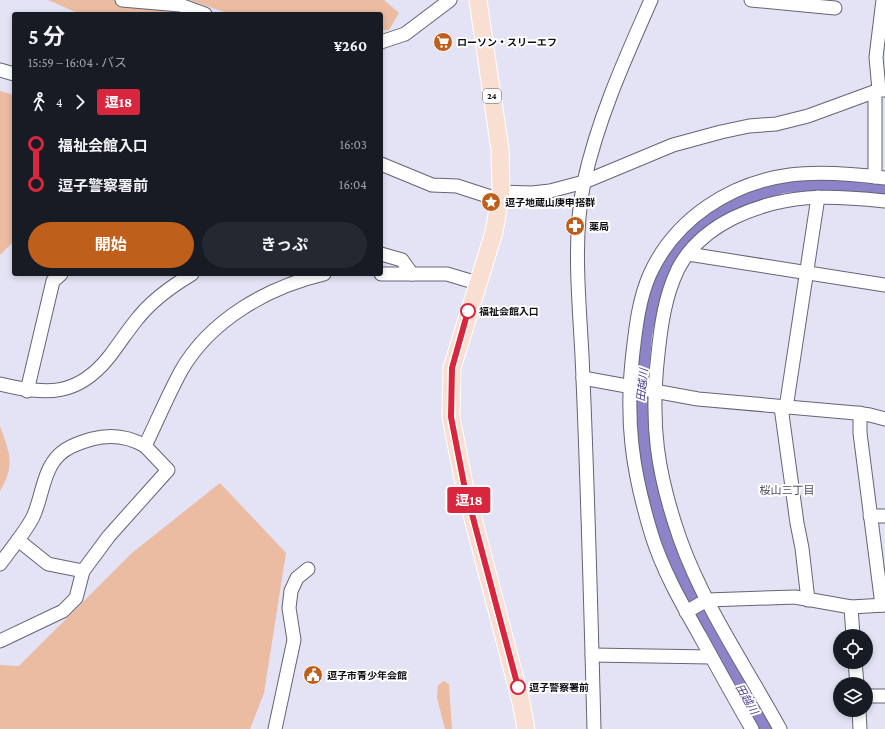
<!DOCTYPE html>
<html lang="ja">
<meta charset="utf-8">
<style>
body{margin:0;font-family:"Crimson Pro","Noto Sans JP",serif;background:#242831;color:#f1f3f6;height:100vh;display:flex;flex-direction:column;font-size:15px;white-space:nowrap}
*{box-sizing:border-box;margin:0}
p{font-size:13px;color:#9ea1a6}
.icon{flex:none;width:22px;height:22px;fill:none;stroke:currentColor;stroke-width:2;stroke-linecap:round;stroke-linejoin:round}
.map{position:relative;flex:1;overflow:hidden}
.panel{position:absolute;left:12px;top:12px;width:371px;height:264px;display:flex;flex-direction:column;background:#171b24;border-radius:4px;box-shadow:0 2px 6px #0003}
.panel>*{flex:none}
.badge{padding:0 8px;border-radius:3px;font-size:14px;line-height:26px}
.controls{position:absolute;left:833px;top:629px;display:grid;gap:8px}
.controls a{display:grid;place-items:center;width:40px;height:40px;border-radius:50%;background:#171b24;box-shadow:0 2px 6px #0003;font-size:20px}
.map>.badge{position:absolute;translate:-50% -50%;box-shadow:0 0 0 2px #fff}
.legs{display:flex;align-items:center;gap:6px;height:44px;padding:0 16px;font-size:13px}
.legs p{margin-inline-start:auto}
.overview{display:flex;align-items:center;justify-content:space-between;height:68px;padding:0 16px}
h1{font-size:22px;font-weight:700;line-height:30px}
.action{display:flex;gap:8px;margin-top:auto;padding:8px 16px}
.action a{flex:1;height:46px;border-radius:24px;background:#bf5f1c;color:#fff;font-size:16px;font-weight:700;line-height:46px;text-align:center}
.action a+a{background:#242831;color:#f1f3f6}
ul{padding:0 16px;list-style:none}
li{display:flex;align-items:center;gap:14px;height:40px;font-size:15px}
li i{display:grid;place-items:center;width:6px;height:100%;margin:0 5px;background:currentColor}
li i::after{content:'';width:10px;height:10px;margin:-5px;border:3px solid;border-radius:50%;background:#171b24}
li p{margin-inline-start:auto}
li:first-child i{background:linear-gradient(#0000 50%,currentColor 0)}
li:last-child i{background:linear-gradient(currentColor 50%,#0000 0)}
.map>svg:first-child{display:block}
</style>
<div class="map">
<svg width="885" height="729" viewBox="0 0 885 729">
<rect width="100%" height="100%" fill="#e4e2f5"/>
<g fill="#ebbba2">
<polygon points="48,0 173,0 172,14 80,14"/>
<polygon points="189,0 384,0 399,13 389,30 381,30 381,14 230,14"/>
<polygon points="0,91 14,95 14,241 0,255"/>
<path d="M0,426C9,452 16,465 0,491Z"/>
<polygon points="220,483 286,553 264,693 250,729 0,729 0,665 19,666 132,553"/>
<polygon points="444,681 449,684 452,729 445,729 437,698 438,685"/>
</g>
<path fill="#8c83c9" d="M820,179L862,180L885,184V196L809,191L784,193L734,210L710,225L686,244L669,272L659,303L652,336L648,382V424L653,464L664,508L773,729H758C725,670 688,613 664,549C654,524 646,494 640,467C637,449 637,430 636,412C635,353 639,287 678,238C688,225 702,217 716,209C724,204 733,197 742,193C767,183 793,180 820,179Z"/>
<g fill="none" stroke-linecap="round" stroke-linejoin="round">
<defs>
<g id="minor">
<polyline points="122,0 180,5 205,14"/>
<polyline points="751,0 835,8"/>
<polyline points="381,42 405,34 450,0"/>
<polyline points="0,70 14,74"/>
<polyline points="879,90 876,57 883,0"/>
<polyline points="875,92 875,177"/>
<polyline points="381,164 432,185 457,186 500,200"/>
<polyline points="501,192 532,193 550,191 584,182 673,145 721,132 749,126 776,124 808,116 879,90 885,90"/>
<polyline points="381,254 402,260 412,274"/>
<polyline points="688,254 885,285"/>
<polyline points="381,274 447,274 477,283"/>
<polyline points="583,378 698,399 856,413 870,415 885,419"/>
<path d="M0,384C46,395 77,397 109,357C119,344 128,330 138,318C153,299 172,286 192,274"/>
<polyline points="27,391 53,281 61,274"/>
<polyline points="781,407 797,523 802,548 808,600"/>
<polyline points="786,408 818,197"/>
<polyline points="860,413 860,433 882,605"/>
<polyline points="870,516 885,516"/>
<polyline points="0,564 18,540"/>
<path d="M83,571L48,564L18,540C23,533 29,525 33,517C42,498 43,470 59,455C68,446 81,442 92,439C111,434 128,436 145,446"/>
<polyline points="851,607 853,636"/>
<polyline points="686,612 707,600 795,597 851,607 885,605"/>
<path d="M0,641L63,611L76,598L83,571L109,536L168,470L145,446C157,421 168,395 181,371C210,320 268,287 324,274"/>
<polyline points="592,655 711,657"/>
<polyline points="855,662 857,684"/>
<polyline points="866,696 885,696"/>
<polyline points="859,710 860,729"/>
<polyline points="275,729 294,640 289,608 291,591 297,578 308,569"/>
<path d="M594,729C591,612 588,495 583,379C581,313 571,246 584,182C598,118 625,59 651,0"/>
<path d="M752,729C734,698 717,667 700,636C682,604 663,571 652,536C632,471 625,420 633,352C636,326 639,299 650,274C675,219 730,183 790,175C822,171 854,174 885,178"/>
<path d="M780,729C746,667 704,606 680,539C657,473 650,424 658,354C661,325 665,296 678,269C690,246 709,230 733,218C785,193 828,195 885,201"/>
</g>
<polyline id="major" points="478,0 500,150 501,192 494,232 452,368 451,417 464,484 521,702 526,729"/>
</defs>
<use href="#minor" stroke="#656474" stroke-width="15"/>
<use href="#major" stroke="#fff" stroke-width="19"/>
<use href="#minor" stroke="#fff" stroke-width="13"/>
<use href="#major" stroke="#f8dfd1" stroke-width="17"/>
</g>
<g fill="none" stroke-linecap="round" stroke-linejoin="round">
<defs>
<polyline id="line-1" points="468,311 452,368 451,417 464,484 518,687"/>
</defs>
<use href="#line-1" stroke="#fff" stroke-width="9"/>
<use href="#line-1" stroke="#d7263d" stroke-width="6"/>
</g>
<defs>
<symbol id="supermarket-disc" viewBox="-11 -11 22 22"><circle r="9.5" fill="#bf5f1c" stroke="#fff"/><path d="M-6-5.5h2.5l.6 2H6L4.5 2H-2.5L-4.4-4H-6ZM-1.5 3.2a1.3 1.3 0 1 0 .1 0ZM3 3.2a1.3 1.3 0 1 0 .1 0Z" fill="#fff"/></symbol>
<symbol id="sight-disc" viewBox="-11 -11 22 22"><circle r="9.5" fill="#bf5f1c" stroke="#fff"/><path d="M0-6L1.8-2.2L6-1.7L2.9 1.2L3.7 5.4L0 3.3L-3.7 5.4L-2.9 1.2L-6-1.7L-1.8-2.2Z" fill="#fff"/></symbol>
<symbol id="pharmacy-disc" viewBox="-11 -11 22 22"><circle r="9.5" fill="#bf5f1c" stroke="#fff"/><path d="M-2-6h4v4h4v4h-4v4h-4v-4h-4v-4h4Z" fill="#fff"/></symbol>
<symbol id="civic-disc" viewBox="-11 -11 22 22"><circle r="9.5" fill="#bf5f1c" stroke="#fff"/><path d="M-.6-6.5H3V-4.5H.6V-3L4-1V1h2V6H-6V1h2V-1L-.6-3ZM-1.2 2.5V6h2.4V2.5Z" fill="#fff"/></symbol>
</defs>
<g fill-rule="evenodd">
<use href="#supermarket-disc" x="432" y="31" width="22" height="22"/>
<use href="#sight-disc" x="480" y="191" width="22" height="22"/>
<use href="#pharmacy-disc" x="564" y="215" width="22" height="22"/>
<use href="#civic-disc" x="302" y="664" width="22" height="22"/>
</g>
<g fill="#fff" stroke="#d7263d" stroke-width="2">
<circle cx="468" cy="311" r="7"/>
<circle cx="518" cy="687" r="7"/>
</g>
<g text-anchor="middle" stroke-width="4" stroke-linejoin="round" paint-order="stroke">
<rect fill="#fff" stroke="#57565a" stroke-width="1" x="483" y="89" width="18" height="14" rx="3"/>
<g font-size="9" font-weight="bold" fill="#0f0e14">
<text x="492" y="99">24</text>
</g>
<g font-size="10" font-weight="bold" fill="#0f0e14" stroke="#fff" text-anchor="start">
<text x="457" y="46">ローソン・スリーエフ</text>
<text x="505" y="206">逗子地蔵山庚申搭群</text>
<text x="589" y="230">薬局</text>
<text x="327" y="679">逗子市青少年会館</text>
</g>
<g font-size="10" font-weight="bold" fill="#0f0e14" stroke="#fff" text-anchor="start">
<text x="479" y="315">福祉会館入口</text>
<text x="529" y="691">逗子警察署前</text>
</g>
<g font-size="11" font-style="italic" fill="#4f3d91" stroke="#fff">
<text transform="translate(642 385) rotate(-84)" y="4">田越川</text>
<text transform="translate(747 699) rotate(60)" y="4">田越川</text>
</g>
<g font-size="11" fill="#4e4c5c" stroke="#fff">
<text x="787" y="494">桜山三丁目</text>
</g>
</g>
</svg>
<div class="controls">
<a><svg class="icon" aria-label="locate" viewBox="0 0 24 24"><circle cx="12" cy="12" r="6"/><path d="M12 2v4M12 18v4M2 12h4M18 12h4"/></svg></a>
<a><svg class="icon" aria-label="layers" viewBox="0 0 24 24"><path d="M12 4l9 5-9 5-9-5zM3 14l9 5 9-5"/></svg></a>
</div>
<b class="badge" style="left:469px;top:500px;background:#d7263d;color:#fff">逗18</b>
<section class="panel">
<div class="overview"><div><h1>5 分</h1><p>15:59 – 16:04 · バス</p></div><b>¥260</b></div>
<div class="legs"><svg class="icon" aria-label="walk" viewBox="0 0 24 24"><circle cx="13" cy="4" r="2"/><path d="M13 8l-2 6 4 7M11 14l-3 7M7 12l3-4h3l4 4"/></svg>4<svg class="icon" aria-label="forward" viewBox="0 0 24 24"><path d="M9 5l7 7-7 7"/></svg><b class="badge" style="background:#d7263d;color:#fff">逗18</b></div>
<ul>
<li><i style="color:#d7263d"></i><b>福祉会館入口</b><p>16:03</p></li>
<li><i style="color:#d7263d"></i><b>逗子警察署前</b><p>16:04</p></li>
</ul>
<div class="action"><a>開始</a><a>きっぷ</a></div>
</section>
</div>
